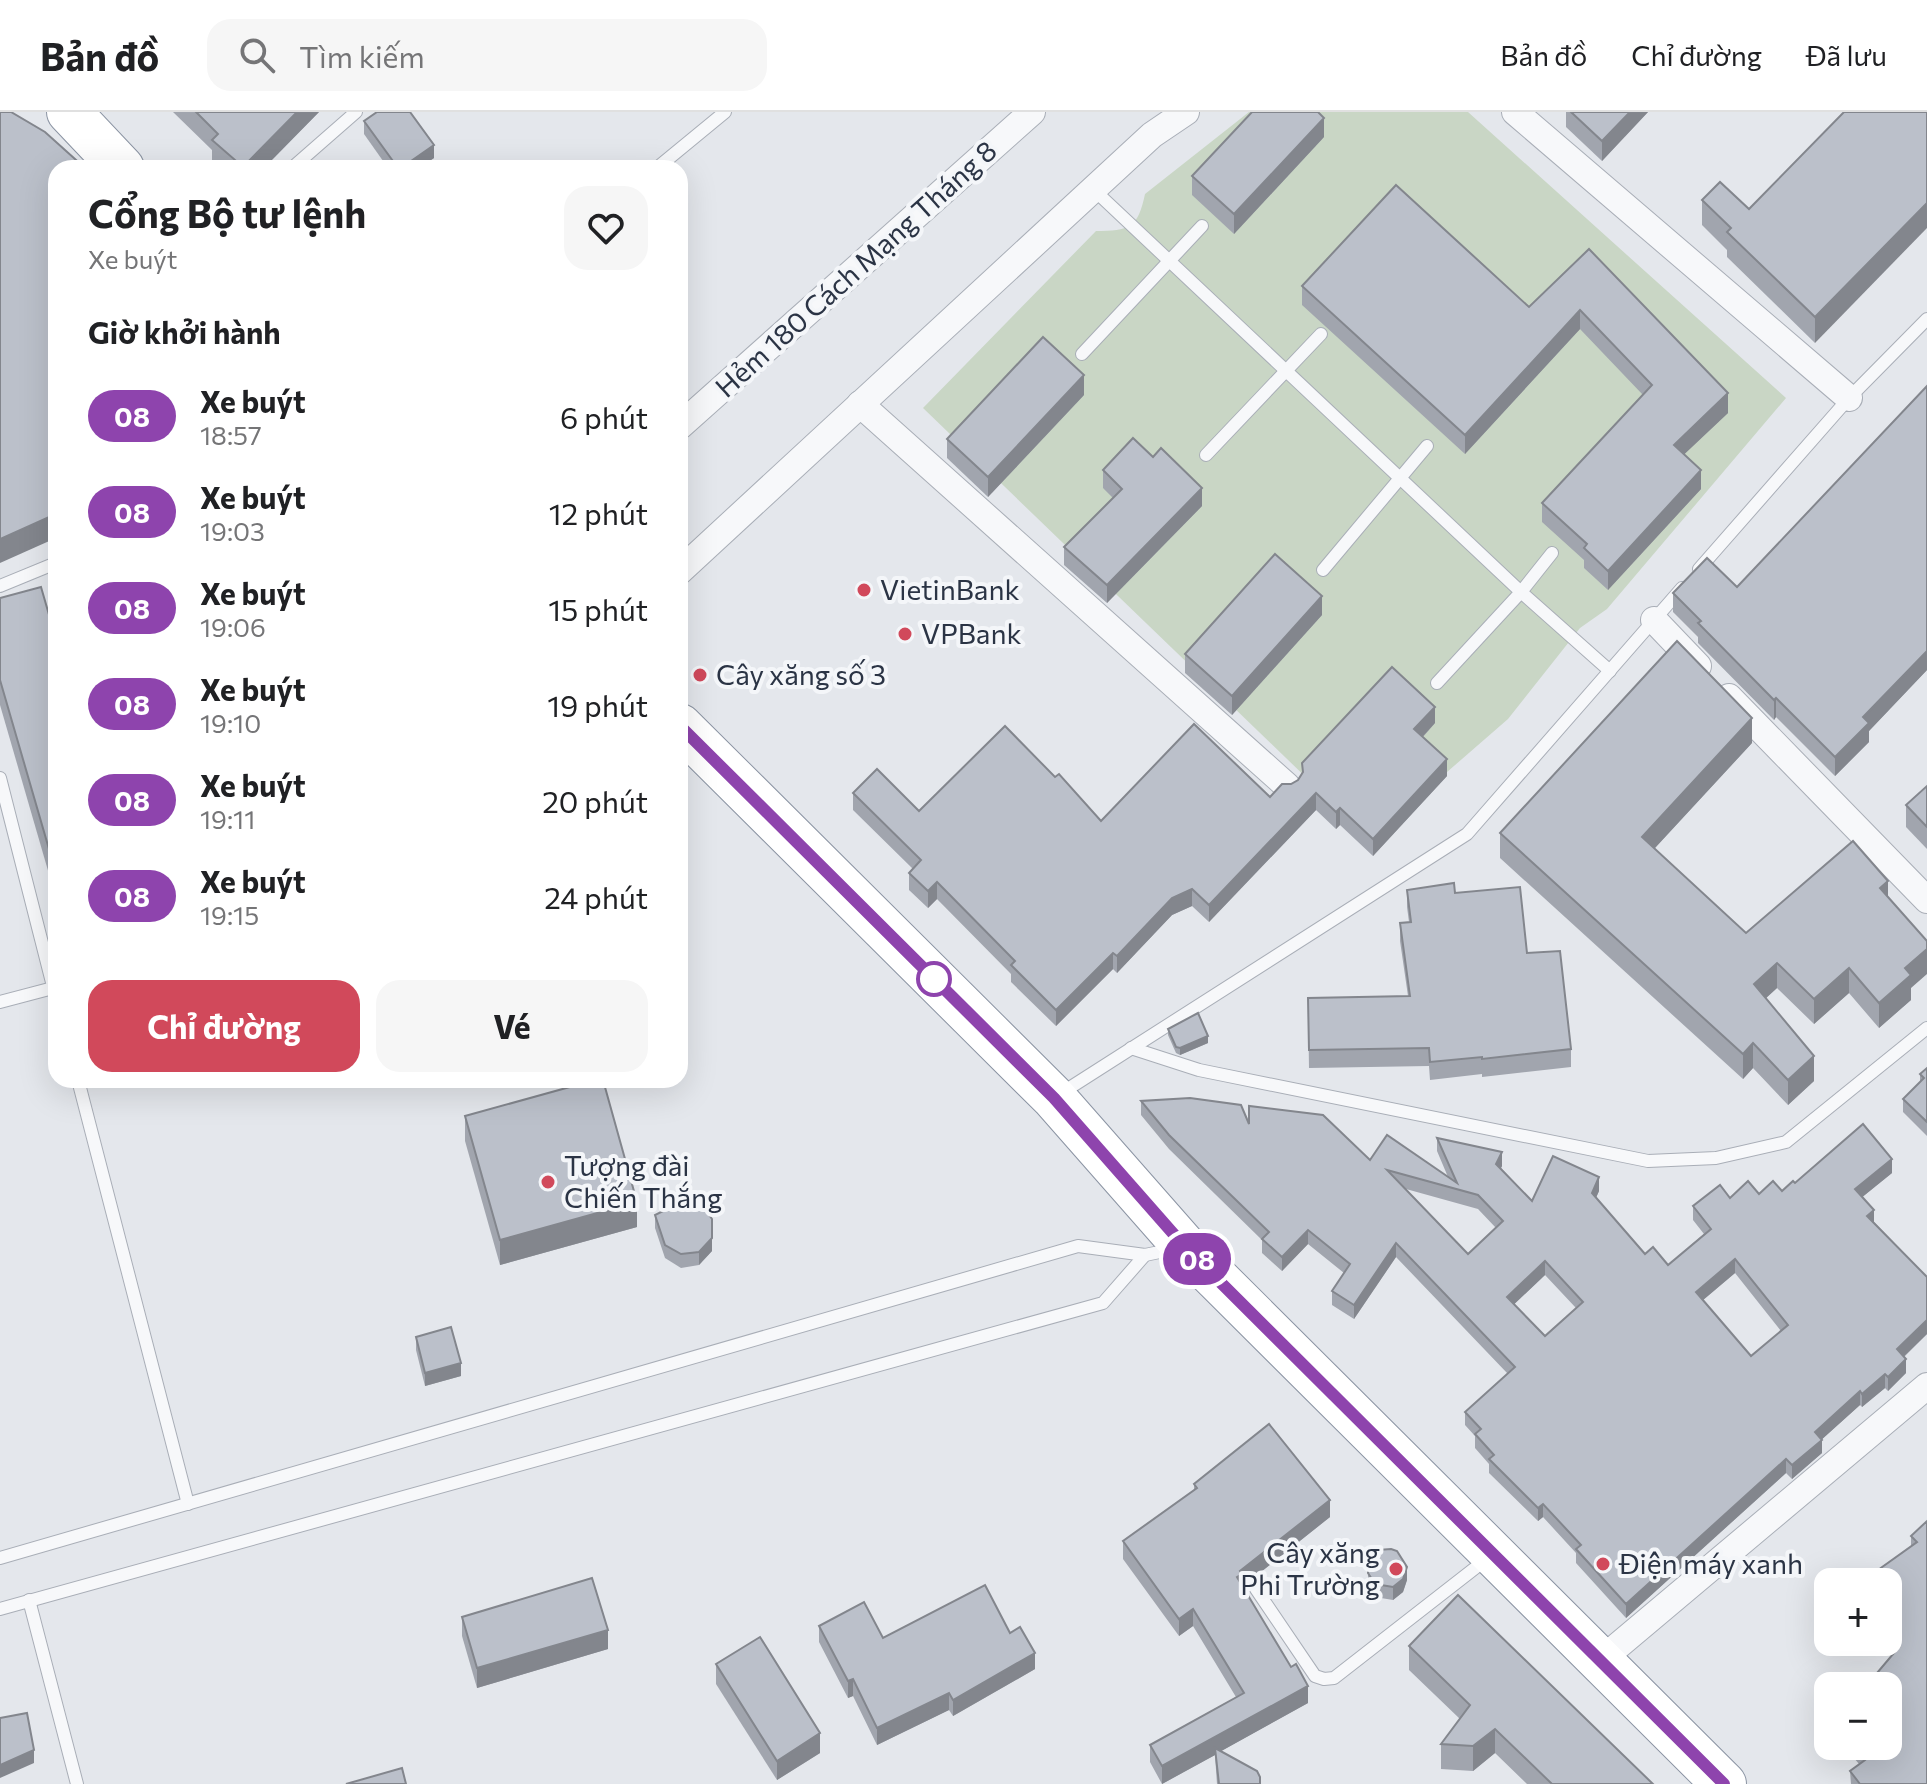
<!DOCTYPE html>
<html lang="vi">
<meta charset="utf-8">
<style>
body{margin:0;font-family:Commissioner,sans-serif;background:#f6f6f6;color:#202124;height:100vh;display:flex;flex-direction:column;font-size:30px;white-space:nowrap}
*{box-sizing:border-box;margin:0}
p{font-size:26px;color:#757577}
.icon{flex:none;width:44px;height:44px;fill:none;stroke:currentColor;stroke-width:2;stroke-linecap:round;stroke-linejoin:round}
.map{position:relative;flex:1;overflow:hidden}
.sheet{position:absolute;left:48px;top:48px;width:640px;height:928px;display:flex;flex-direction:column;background:#fff;border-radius:24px;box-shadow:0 8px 32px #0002}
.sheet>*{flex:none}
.badge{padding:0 16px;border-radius:26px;font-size:28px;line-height:52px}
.tools{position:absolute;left:1814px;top:1456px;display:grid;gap:16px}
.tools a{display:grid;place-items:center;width:88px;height:88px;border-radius:16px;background:#fff;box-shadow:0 8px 32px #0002;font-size:40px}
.map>.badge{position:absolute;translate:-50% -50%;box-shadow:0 0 0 4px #fff}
h2{padding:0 40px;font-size:30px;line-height:72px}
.round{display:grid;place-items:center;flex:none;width:84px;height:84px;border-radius:24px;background:#f6f6f6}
.headline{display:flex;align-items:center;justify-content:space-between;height:136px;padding:0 40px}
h1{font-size:38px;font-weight:700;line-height:60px}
.cta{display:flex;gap:16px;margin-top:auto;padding:16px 40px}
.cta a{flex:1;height:92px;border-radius:24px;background:#d1495b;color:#fff;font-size:32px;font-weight:700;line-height:92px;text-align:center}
.cta a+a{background:#f6f6f6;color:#202124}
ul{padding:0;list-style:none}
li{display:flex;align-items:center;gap:24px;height:96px;padding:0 40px}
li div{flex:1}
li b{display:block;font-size:30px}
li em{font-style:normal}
li .badge{min-width:88px;font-weight:700;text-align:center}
header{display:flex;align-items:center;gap:48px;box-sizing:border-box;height:112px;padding:0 40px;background:#fff;border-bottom:2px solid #e0e0e0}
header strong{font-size:38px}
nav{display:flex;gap:44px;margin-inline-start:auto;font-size:28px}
.search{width:560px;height:72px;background:#f6f6f6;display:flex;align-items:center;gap:20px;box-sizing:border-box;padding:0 28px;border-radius:24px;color:#757577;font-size:30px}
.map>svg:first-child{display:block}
</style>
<header>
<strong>Bản đồ</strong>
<div class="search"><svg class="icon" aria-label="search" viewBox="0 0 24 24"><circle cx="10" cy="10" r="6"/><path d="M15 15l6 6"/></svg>Tìm kiếm</div>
<nav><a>Bản đồ</a><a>Chỉ đường</a><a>Đã lưu</a></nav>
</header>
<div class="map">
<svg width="1927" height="1672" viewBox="0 0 1927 1672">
<rect width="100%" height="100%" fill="#e4e7ec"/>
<path fill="#c9d6c5" d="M1249,0H1468L1786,286L1607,497L1580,516L1508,607L1370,727L923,296L1096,119C1129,119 1138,116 1145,82Z"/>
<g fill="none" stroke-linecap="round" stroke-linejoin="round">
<defs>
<g id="lane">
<polyline points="292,56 356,0"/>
<polyline points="657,56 725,0"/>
<polyline points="1093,77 1521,480 1437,571"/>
<polyline points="1082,242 1202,114"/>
<polyline points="1206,343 1321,222"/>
<polyline points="1552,441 1521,480 1610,559"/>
<polyline points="1699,457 1849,286 1927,207"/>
<polyline points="1323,458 1427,334"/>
<polyline points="0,474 56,451"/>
<polyline points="0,666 56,886"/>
<polyline points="0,890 53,876"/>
<polyline points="1131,936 1199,958 1648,1049 1716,1046 1786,1030 1927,916"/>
<polyline points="78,968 188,1392"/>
<polyline points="1060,982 1467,722 1682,476"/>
<polyline points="0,1446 1078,1134 1145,1143 1174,1137"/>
<polyline points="1256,1477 1315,1564 1324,1567 1334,1566 1488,1446"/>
<polyline points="29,1488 77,1672"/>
<polyline points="0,1497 1103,1191 1145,1143"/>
</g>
<g id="street">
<polyline points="1515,0 1849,286"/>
<polyline points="860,292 1287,674"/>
<polyline points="680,314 1032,0"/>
<polyline points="680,459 1152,23 1186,0"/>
<polyline points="1654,508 1698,554"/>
<polyline points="1729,585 1927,788"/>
<polyline points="1601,1548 1927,1274"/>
</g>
<g id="highway">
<polyline points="69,0 122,56"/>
<polyline points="680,614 1054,986 1185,1135 1724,1672"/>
</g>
</defs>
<use href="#lane" stroke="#a9aeb7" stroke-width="14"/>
<use href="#street" stroke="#a9aeb7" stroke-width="28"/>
<use href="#highway" stroke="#8b94a3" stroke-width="46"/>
<use href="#lane" stroke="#f7f8fa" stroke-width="12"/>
<use href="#street" stroke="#f7f8fa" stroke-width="26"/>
<use href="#highway" stroke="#fff" stroke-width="44"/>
</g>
<g fill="#a1a5ae" fill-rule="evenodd">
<polygon points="173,0 319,0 264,56 219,56 212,50 212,38"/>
<polygon points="1566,0 1648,0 1602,49 1566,15"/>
<polygon points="1844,0 1815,231 1727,145 1727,138 1702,113 1702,88 1749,97"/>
<polygon points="364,9 434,46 419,56 388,56 364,22"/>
<polygon points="1324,25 1234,122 1192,83 1192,64"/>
<polygon points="1589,137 1728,301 1684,342 1701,377 1608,478 1584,456 1584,448 1542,410 1542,391 1643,283 1580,217 1465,342 1302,193 1302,174 1529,195"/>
<polygon points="1927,274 1927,558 1869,619 1869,630 1835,664 1776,605 1774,608 1698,531 1698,525 1673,500 1673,481 1737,475"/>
<polygon points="1084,283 988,385 947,346 947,327"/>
<polygon points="1103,358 1202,394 1107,491 1064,453 1064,435 1113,386 1103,376"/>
<polygon points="0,486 56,527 49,762 0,593"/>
<polygon points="1322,503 1232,603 1185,561 1185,542"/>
<polygon points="1435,611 1423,625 1447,664 1373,744 1340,713 1336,717 1316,698 1209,810 1192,794 1172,803 1117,861 1113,857 1056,914 1011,870 1011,862 937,787 928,796 909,778 909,761 913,757 853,698 853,681 919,699 1055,665 1101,709 1270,685 1298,668 1302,661 1302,651"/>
<polygon points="1752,631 1654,737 1746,821 1888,785 1911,876 1911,888 1879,916 1849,881 1814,912 1777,876 1766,886 1814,969 1788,993 1753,956 1743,967 1500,746 1500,721"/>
<polygon points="1927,674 1927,737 1906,715 1906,693"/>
<polygon points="1407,778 1455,781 1527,841 1571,937 1571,955 1482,965 1482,962 1430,968 1429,954 1309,956 1308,886 1408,884 1400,829 1400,811 1409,810 1407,795"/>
<polygon points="1168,917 1208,931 1180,943 1176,941 1168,923"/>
<polygon points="1927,956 1927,1024 1903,1000 1903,987 1920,970 1920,962"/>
<path d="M1141,989L1249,1012L1370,1048L1448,1065L1437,1039V1026L1502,1054L1501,1056L1532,1089L1599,1079L1596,1086L1645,1142L1668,1153L1704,1122L1693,1108V1094L1730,1086L1782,1079L1795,1071L1892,1061L1862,1085L1874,1110L1927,1165V1222L1904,1245L1906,1261L1888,1279L1885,1276L1862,1295L1860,1293L1822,1327V1341L1792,1367L1786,1361L1626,1506L1576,1451V1441L1543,1405L1538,1409L1489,1361V1352L1475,1336V1324L1465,1313V1300L1508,1262L1396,1145L1354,1207L1332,1193V1179L1344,1161L1308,1132L1282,1159L1262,1141V1128L1169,1037L1141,1003ZM1406,1077L1478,1097L1496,1116L1468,1142ZM1735,1161L1781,1219L1751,1244L1703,1188ZM1545,1163L1576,1196L1545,1224L1514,1192Z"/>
<polygon points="465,1004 637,1115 500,1153 465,1029"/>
<polygon points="655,1103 712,1139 699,1153 681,1156 665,1146 655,1116"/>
<polygon points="416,1225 461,1264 425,1274 416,1238"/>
<polygon points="1194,1372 1330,1405 1243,1474 1308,1591 1221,1639 1260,1672 1217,1672 1215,1643 1162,1672 1150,1650 1150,1633 1236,1585 1193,1514 1179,1524 1123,1447 1123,1429 1194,1378"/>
<polygon points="1927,1409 1927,1672 1851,1672 1850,1659 1859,1652 1854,1646 1854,1634 1890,1607 1888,1605 1888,1574 1893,1541 1881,1530 1888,1530 1888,1470 1853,1470 1864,1468 1911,1434 1911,1424"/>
<polygon points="1368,1461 1407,1468 1403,1480 1393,1488 1375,1485 1368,1475"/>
<polygon points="462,1505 608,1537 477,1576 462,1524"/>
<polygon points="819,1514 883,1526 1010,1521 1035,1557 953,1604 949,1598 877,1633 853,1584 848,1586 819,1530"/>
<polygon points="1409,1534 1653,1672 1527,1672 1495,1641 1473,1659 1441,1657 1441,1632 1460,1607 1409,1558"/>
<polygon points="716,1552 820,1641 777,1668 716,1572"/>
</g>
<g fill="#83868d">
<polygon points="297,0 319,0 264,56 243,56"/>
<polygon points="1630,0 1648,0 1602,49 1602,29"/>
<polygon points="1324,6 1324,25 1234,122 1234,102"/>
<polygon points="434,33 434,46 419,56 401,56"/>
<polygon points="1927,91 1927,116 1815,231 1815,205"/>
<polygon points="1580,198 1580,217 1465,342 1465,323"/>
<polygon points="1084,263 1084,283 988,385 988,365"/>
<polygon points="1728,281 1728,301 1674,352 1674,333"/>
<polygon points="1701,358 1701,377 1608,478 1608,459"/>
<polygon points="1202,376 1202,394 1107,491 1107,473"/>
<polygon points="56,402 56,426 0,451 0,427"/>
<polygon points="1322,484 1322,503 1232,603 1232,584"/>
<polygon points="1927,539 1927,558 1869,619 1869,630 1835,664 1835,645 1863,605"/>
<polygon points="1776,586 1776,605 1774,608 1774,588"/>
<polygon points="1435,595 1435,611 1414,634 1414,617"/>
<polygon points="1752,606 1752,631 1642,750 1642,725"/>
<polygon points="1447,647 1447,664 1373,744 1373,727"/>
<polygon points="1316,681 1316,698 1209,810 1209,793"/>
<polygon points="1340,696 1340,713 1336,717 1336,700"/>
<polygon points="56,735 56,760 49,762 49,737"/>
<polygon points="1888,769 1888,794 1880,776"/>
<polygon points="937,770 937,787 928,796 928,779"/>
<polygon points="1192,777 1192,794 1172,803 1117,861 1117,844 1172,786"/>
<polygon points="1927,837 1927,862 1911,876 1911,888 1879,916 1879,891 1905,856"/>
<polygon points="1113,841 1113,857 1056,914 1056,898"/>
<polygon points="1777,851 1777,876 1754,897 1754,872"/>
<polygon points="1849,856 1849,881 1814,912 1814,887"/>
<polygon points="1208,924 1208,931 1180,943 1180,936"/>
<polygon points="1753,931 1753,956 1743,967 1743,942"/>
<polygon points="1814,944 1814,969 1788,993 1788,968"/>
<polygon points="1502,1040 1502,1054 1496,1065 1496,1052"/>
<polygon points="1892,1047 1892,1061 1855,1091 1855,1077"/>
<polygon points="1599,1065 1599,1079 1592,1094 1592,1081"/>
<polygon points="637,1090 637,1115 500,1153 500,1128"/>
<polygon points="1874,1098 1874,1112 1867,1104"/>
<polygon points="1308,1118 1308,1132 1282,1159 1282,1145"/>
<polygon points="712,1120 712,1139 699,1153 699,1140"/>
<polygon points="1396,1131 1396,1145 1354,1207 1354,1193"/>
<polygon points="1735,1147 1735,1161 1696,1194 1696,1180"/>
<polygon points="1545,1149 1545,1163 1507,1199 1507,1185"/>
<polygon points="1927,1208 1927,1222 1897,1251 1897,1237"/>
<polygon points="1906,1247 1906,1261 1888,1279 1888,1265"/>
<polygon points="461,1251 461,1264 425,1274 425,1261"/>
<polygon points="1885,1262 1885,1276 1862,1295 1862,1282"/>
<polygon points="1860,1279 1860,1293 1819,1330 1822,1328 1822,1341 1792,1367 1792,1353 1815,1320"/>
<polygon points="1786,1347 1786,1361 1626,1506 1626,1492"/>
<polygon points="1330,1388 1330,1405 1242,1475 1237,1465 1240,1459"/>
<polygon points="1543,1392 1543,1405 1538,1409 1538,1396"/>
<polygon points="1407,1455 1407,1468 1403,1480 1393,1488 1393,1475"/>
<polygon points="1193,1497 1193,1514 1179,1524 1179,1507"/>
<polygon points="608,1518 608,1537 477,1576 477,1556"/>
<polygon points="1035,1541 1035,1557 953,1604 953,1588"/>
<polygon points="853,1567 853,1584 848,1586 848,1569"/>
<polygon points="1308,1574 1308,1591 1216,1642 1215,1636 1215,1643 1162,1672 1162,1654"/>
<polygon points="949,1581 949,1598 877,1633 877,1616"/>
<polygon points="1495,1617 1495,1641 1473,1659 1473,1634"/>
<polygon points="820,1621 820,1641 777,1668 777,1649"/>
<polygon points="34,1638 34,1651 0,1666 0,1653"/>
</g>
<g fill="#bbc0ca" stroke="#83868d" stroke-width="2" fill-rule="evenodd">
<polygon points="0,0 11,0 45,20 85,56 56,56 56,402 0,427"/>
<polygon points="196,0 297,0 243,55 212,28 218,22"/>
<polygon points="377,0 410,0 434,33 401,56 398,56 364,9"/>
<polygon points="1252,0 1318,0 1324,6 1234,102 1192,64"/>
<polygon points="1571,0 1630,0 1602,29"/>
<polygon points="1844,0 1927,0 1927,91 1815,205 1727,120 1731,116 1702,88 1720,70 1749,97"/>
<polygon points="1396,73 1529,195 1589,137 1728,281 1674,333 1701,358 1608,459 1584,436 1587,432 1542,391 1652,273 1580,198 1465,323 1302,174"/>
<polygon points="1043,225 1084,263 988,365 947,327"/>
<polygon points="1927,274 1927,539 1863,605 1869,611 1835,645 1776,586 1774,588 1698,511 1701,509 1673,481 1707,446 1737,475"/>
<polygon points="1133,326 1153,345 1161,336 1202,376 1107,473 1064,435 1122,377 1103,358"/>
<polygon points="1275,442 1322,484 1232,584 1185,542"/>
<polygon points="41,475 56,527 56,735 49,737 0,568 0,486"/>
<polygon points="1677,529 1752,606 1642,725 1746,821 1853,729 1888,769 1880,776 1927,829 1927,837 1905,856 1911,863 1879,891 1849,856 1814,887 1777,851 1754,872 1814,944 1788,968 1753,931 1743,942 1500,721"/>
<polygon points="1392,555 1435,595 1414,617 1447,647 1373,727 1340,696 1336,700 1316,681 1209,793 1192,777 1172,786 1117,844 1113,841 1056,898 1011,853 1015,849 937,770 928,779 909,761 921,748 853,681 877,657 919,699 1005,614 1055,665 1059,662 1101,709 1194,612 1270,685 1282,672 1291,672 1298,668 1303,660 1302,651"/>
<polygon points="1927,674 1927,715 1906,693"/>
<polygon points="1454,771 1455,781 1520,775 1527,841 1560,839 1571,937 1482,947 1482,945 1430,950 1429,936 1309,938 1308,886 1410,884 1400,811 1411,810 1407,778"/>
<polygon points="1198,901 1208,924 1180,936 1176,935 1168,917"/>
<polygon points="1927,956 1927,1010 1903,987 1924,966 1920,962"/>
<polygon points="595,968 603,968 637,1090 500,1128 465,1004"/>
<path d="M1190,986L1241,993L1249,1012V994L1323,1003L1370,1048L1387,1023L1457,1071L1437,1026L1502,1040L1496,1052L1532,1089L1553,1044L1599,1065L1592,1081L1645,1142L1653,1135L1668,1153L1711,1117L1693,1094L1720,1073L1730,1086L1748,1069L1759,1082L1773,1069L1782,1079L1793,1069L1795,1071L1863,1012L1892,1047L1855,1077L1874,1098L1867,1104L1927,1165V1208L1897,1237L1906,1247L1888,1265L1885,1262L1862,1282L1860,1279L1815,1320L1822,1328L1792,1353L1786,1347L1626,1492L1576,1437L1581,1433L1543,1392L1538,1396L1489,1347L1494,1343L1475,1322L1481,1317L1465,1300L1515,1255L1396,1131L1354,1193L1332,1179L1350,1152L1308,1118L1282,1145L1262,1127L1269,1120L1169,1023L1141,989ZM1387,1058L1478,1083L1503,1109L1468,1142ZM1735,1147L1788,1213L1751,1244L1696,1180ZM1545,1149L1583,1190L1545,1224L1507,1185Z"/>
<polygon points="683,1089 701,1092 712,1107 712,1126 699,1140 681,1142 665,1133 655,1103"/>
<polygon points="451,1215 461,1251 425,1261 416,1225"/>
<polygon points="1269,1312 1330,1388 1240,1459 1242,1462 1237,1465 1291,1555 1296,1552 1308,1574 1162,1654 1150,1633 1244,1581 1193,1497 1179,1507 1123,1429 1197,1376 1194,1372"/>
<polygon points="1927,1409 1927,1672 1860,1672 1850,1659 1865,1648 1854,1634 1888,1634 1888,1608 1897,1601 1888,1593 1888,1574 1866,1574 1899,1535 1888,1524 1888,1470 1853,1470 1860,1463 1864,1468 1917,1430 1911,1424"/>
<polygon points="1391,1437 1397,1439 1407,1455 1403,1467 1393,1475 1375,1472 1368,1461 1369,1448 1378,1438"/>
<polygon points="592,1466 608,1518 477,1556 462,1505"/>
<polygon points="985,1473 1010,1521 1020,1515 1035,1541 953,1588 949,1581 877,1616 853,1567 848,1569 819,1514 864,1490 883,1526"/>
<polygon points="1458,1483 1653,1672 1552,1672 1495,1617 1473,1634 1441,1632 1470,1593 1409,1534"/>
<polygon points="760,1525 820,1621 777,1649 716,1552"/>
<polygon points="27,1601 34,1638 0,1653 0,1606"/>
<polygon points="1215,1636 1257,1659 1260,1665 1260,1672 1219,1672"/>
<polygon points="402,1656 406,1672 346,1672"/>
</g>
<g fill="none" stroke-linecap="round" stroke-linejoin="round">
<defs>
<polyline id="line" points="680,614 1054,986 1185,1135 1724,1672"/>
</defs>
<use href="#line" stroke="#fff" stroke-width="18"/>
<use href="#line" stroke="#8e44ad" stroke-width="12"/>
</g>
<g fill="#d1495b" stroke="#f4f6f9" stroke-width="3">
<circle cx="864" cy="478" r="8"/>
<circle cx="905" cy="522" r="8"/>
<circle cx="700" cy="563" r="8"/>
<circle cx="548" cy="1070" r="8"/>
<circle cx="1603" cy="1452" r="8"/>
<circle cx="1396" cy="1457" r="8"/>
</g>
<circle fill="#fff" stroke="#8e44ad" stroke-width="4" cx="934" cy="867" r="16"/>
<g text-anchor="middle" stroke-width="8" stroke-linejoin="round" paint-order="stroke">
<g font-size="28" fill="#2b3445" stroke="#f4f6f9">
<text transform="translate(856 157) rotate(-42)" y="10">Hẻm 180 Cách Mạng Tháng 8</text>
</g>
<g font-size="28" fill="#2b3445" stroke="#f4f6f9" text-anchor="start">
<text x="880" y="488">VietinBank</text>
<text x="921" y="532">VPBank</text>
<text x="716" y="573">Cây xăng số 3</text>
<text x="564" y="1064">Tượng đài<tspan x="564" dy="32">Chiến Thắng</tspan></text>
<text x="1380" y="1451" text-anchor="end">Cây xăng<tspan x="1380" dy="32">Phi Trường</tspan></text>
<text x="1619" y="1462">Điện máy xanh</text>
</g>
</g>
</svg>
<div class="tools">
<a>+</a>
<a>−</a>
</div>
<b class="badge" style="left:1197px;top:1147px;background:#8e44ad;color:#fff">08</b>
<section class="sheet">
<div class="headline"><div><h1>Cổng Bộ tư lệnh</h1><p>Xe buýt</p></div><a class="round"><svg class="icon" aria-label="heart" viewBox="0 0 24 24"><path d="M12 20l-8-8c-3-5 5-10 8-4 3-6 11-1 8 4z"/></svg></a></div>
<h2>Giờ khởi hành</h2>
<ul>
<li><span class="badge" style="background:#8e44ad;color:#fff">08</span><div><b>Xe buýt</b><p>18:57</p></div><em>6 phút</em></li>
<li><span class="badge" style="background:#8e44ad;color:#fff">08</span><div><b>Xe buýt</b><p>19:03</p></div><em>12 phút</em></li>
<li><span class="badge" style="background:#8e44ad;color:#fff">08</span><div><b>Xe buýt</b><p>19:06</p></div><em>15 phút</em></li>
<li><span class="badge" style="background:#8e44ad;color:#fff">08</span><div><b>Xe buýt</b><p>19:10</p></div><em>19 phút</em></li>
<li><span class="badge" style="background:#8e44ad;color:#fff">08</span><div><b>Xe buýt</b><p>19:11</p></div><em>20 phút</em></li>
<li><span class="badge" style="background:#8e44ad;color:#fff">08</span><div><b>Xe buýt</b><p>19:15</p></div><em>24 phút</em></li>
</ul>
<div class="cta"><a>Chỉ đường</a><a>Vé</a></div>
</section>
</div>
